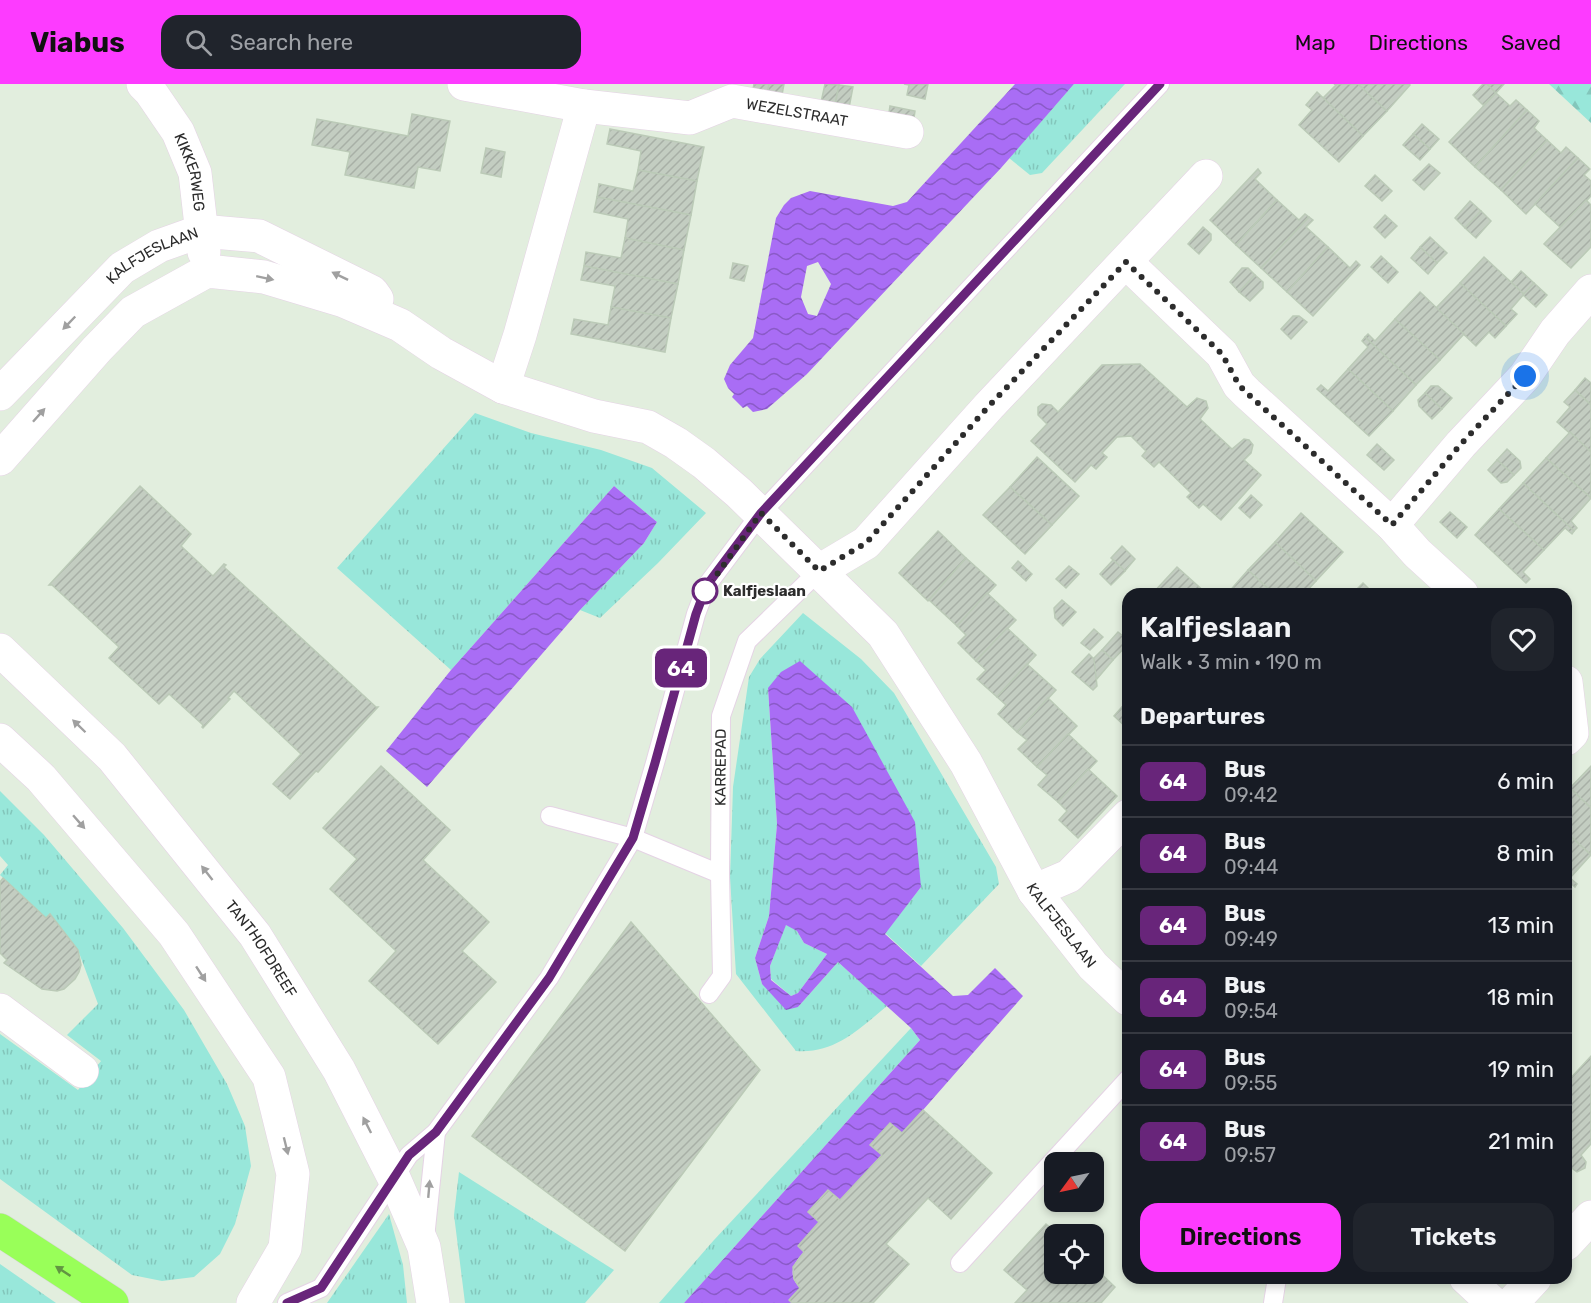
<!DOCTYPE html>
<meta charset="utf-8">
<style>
body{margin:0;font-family:Rubik,sans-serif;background:#20242c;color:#f1f3f6;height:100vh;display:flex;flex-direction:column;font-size:22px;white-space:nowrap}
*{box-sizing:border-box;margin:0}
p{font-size:20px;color:#9ea1a6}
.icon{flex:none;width:33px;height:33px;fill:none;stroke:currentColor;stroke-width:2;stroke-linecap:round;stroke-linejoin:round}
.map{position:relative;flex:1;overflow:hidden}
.sheet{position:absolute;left:1122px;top:504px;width:450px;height:696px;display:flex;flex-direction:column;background:#171b24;border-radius:18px;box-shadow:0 3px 9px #0003}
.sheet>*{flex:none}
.badge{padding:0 12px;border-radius:9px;font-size:21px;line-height:39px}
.needle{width:39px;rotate:237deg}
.buttons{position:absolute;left:1044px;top:1068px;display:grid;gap:12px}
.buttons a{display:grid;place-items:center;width:60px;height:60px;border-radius:12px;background:#171b24;box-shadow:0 3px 9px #0003;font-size:30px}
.you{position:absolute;width:30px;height:30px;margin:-15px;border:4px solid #fff;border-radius:50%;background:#1a73e8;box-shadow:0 0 0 9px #1a73e833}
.map>.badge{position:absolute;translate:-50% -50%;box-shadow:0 0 0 3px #fff}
h2{padding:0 18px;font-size:22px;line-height:54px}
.round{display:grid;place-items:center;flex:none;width:63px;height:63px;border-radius:18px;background:#20242c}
.head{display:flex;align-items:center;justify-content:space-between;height:102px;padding:0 18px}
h1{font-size:28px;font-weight:600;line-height:45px}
.action{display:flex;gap:12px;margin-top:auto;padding:12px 18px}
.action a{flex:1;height:69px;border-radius:18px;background:#fd3bff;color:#111;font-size:24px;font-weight:600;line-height:69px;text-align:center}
.action a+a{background:#20242c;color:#f1f3f6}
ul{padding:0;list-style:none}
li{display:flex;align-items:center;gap:18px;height:72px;padding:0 18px;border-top:2px solid #363941}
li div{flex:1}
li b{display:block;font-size:22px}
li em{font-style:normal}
li .badge{min-width:66px;font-weight:700;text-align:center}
header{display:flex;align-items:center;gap:36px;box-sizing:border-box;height:84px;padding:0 30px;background:#fd3bff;color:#111}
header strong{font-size:28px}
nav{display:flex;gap:33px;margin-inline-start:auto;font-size:21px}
.search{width:420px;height:54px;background:#20242c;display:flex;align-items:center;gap:15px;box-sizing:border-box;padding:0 21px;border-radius:18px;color:#9ea1a6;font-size:22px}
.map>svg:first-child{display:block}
</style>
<header>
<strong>Viabus</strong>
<div class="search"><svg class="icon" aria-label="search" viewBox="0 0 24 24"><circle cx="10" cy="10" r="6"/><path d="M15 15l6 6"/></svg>Search here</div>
<nav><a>Map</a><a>Directions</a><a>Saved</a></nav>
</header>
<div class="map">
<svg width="1591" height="1219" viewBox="0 0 1591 1219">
<defs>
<pattern id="grass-tufts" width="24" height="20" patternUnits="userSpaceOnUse" patternTransform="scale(1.5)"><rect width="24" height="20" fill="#98e7da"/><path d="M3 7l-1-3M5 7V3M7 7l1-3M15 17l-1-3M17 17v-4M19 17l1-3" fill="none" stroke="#83c6bb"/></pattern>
<pattern id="forest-firs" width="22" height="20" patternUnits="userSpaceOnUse" patternTransform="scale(1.5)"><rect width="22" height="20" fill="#98e7da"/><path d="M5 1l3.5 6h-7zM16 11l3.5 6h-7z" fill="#83c6bb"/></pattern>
<pattern id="water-waves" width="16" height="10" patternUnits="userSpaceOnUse" patternTransform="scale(1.5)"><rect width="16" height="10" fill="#a96df5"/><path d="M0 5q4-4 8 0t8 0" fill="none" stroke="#8a5ac7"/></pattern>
<pattern id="building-hatch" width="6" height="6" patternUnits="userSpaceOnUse" patternTransform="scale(1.5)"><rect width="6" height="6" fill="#c3cdc1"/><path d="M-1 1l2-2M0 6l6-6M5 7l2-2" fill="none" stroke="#a8b0a6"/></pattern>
</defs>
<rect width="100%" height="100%" fill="#e2eede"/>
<g fill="url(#grass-tufts)">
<polygon points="1074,0 1125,0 1042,89 1030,91 1009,74"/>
<polygon points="475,329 531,349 601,366 652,384 706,429 658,479 600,534 580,526 644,459 657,438 614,402 451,586 337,484"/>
<path d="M803,529L861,575L894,609L996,783L999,800L921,882L885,849L921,803L768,604L777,740L769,832L755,874L762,900L798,923L838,878L887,922C859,945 835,970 796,967L736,890L730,794L733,703L749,593L760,575Z"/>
<polygon points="0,707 44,751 123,844 184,926 227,1000 245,1042 251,1082 235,1140 220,1170 194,1193 162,1197 132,1191 0,1095 0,950 78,1006 101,977 67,951 98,920 78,866 50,830 46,834 0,791 8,781 0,772"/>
<polygon points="786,840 797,847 804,859 827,870 798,909 791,912 771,895 770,882"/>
<polygon points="911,944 920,956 684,1219 659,1219 714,1156"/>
<polygon points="459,1088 614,1186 585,1219 465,1219 454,1131"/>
<polygon points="389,1130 403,1181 407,1219 327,1219"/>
<polygon points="0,1180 56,1219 0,1219"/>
</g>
<polygon fill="url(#forest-firs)" points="1549,0 1591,0 1591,39"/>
<g fill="url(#water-waves)" fill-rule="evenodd">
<path d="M1015,0H1074L1001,84L807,290L767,325L753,328L747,322L743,324L732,313L734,310L728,304L724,295L730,281L753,254L776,134L784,121L791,114L810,107L893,122L907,118ZM818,178L831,200L817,232L808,230L801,213L807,182Z"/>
<polygon points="614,402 657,438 644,459 580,526 427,703 386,667 451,586"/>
<path d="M800,577L852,623L915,738L921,803L885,850L953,912L968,911L995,884L1023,912L923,1026L798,1162L804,1168C793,1179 787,1191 800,1204L792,1219H684L920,956L911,944L838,878L798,923L786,926L762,900L755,874L769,832L777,740L768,604L781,588ZM786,841L797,847L804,859L827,870L798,909L791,912L771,896L770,882Z"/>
</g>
<g fill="url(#building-hatch)" stroke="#bbcab7" stroke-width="1.5">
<polygon points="754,0 769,0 767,13 752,11"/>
<polygon points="769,0 784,0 781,16 767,13"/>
<polygon points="825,0 839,1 834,26 820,23"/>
<polygon points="904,0 928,0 925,15 907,11 909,1"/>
<polygon points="1334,0 1358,0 1387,27 1363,52 1323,14 1336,1"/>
<polygon points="1358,0 1409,0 1410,1 1387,27"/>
<polygon points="1483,0 1487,0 1496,9 1483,21 1473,11"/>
<polygon points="1487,0 1504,0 1496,9"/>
<polygon points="839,1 853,3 848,29 834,26"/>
<polygon points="1317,8 1363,52 1339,78 1299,41 1312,26 1306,21"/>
<polygon points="1496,9 1510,22 1516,16 1527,26 1475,83 1449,58"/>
<polygon points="890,22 915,27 913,40 888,36"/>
<polygon points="1527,26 1539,37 1534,44 1547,56 1501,106 1475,83"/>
<polygon points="412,30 450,37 440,87 418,83 414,104 345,91 350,68 312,61 317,35 408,52"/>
<polygon points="1422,40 1439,55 1430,65 1413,50"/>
<polygon points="610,45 704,63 697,97 638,86 641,67 607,60"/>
<polygon points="1413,50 1430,65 1420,76 1403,61"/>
<polygon points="1547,56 1561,69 1566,63 1578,74 1526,130 1501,106"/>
<polygon points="486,64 505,68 501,93 481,89"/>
<polygon points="1578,74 1590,85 1584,91 1591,97 1591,112 1561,144 1535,120"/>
<polygon points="1429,80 1440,89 1424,106 1413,96"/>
<polygon points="1258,85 1261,89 1255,95 1277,116 1236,161 1210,136"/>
<polygon points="638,86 697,97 691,131 597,113 599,100 633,107"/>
<polygon points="1375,91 1392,107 1382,117 1365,102"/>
<polygon points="597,113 691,131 684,166 625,154 628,135 594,128"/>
<polygon points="1277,116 1299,136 1305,130 1309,133 1261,184 1236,161"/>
<polygon points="1586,116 1591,121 1591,163 1571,184 1544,160"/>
<polygon points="1470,117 1481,127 1465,144 1455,134"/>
<polygon points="1481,127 1491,137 1476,154 1465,144"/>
<polygon points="1385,131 1397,142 1385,154 1374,143"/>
<polygon points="1309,133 1313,136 1306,143 1328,163 1287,208 1261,184"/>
<polygon points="1203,143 1211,150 1211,156 1199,170 1188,160"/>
<polygon points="1430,153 1447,169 1437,179 1420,163"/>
<polygon points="625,154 684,166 678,200 584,182 586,168 621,174"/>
<polygon points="1328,163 1350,184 1356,177 1360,181 1313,232 1287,208"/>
<polygon points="1420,163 1437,179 1428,190 1411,174"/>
<polygon points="1381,172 1398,188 1388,199 1371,183"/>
<polygon points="1484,173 1524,210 1511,225 1517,230 1506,242 1460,199"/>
<polygon points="733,179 748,182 744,197 730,194"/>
<polygon points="584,182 678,200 671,234 611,223 615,202 581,196"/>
<polygon points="1242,184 1248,184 1255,191 1239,208 1230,198"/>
<polygon points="1521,187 1534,199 1524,210 1511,198"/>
<polygon points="1255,191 1263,198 1263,204 1250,217 1239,208"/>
<polygon points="1460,199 1506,242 1495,254 1489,248 1476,262 1436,224"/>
<polygon points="1534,199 1547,211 1536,223 1523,211"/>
<polygon points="1420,208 1464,250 1440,276 1395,235"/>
<polygon points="611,223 671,234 665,268 571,250 574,235 608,241"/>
<polygon points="1293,232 1299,232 1307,238 1291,255 1281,245"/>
<polygon points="1395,235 1440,276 1416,301 1365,253 1368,250 1375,257"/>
<polygon points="1365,253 1416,301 1393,327 1348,285 1368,263 1362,257"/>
<polygon points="1140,280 1187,323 1197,314 1206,317 1208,324 1200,335 1232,365 1244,355 1249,356 1253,361 1251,369 1244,376 1261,391 1221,436 1203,420 1199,424 1187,413 1191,409 1159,378 1154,383 1142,372 1146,367 1131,352 1117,353 1102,369 1107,373 1096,385 1091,381 1075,398 1031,357 1047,340 1038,331 1038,323 1042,320 1051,321 1058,328 1102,281"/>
<polygon points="1348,285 1393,327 1369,352 1317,305 1321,301 1328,307"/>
<polygon points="1585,294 1591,299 1591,321 1575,306"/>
<polygon points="1431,302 1438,302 1452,314 1442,325 1425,309"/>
<polygon points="1575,306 1591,321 1591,368 1557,338 1570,323 1564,318"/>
<polygon points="1425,309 1442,325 1432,335 1419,322 1418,316"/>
<polygon points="1570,348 1591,368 1591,414 1546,374"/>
<polygon points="1377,360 1394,376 1384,386 1367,371"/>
<polygon points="1507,365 1520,377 1521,384 1514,391 1497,376"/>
<polygon points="1037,373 1079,412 1052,441 1010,403"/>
<polygon points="1546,374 1591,414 1571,437 1577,444 1574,447 1523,399"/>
<polygon points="1497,376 1514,391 1507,398 1501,399 1488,386"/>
<polygon points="1523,399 1574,447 1572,450 1565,444 1544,466 1499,425"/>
<polygon points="140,402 191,450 181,462 213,492 224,480 226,481 224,483 376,623 378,623 318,688 316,687 290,715 273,700 301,670 234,607 228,614 230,615 203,644 202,643 203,641 169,610 159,620 109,574 119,563 52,501 49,501"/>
<polygon points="1010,403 1052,441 1025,470 983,431"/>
<polygon points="1251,411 1262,421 1250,434 1239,424"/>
<polygon points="1499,425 1544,466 1523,488 1530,495 1526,499 1475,451"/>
<polygon points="1450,428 1467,443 1457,454 1440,438"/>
<polygon points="1301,429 1343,468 1316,497 1275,458"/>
<polygon points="938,447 966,474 928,517 899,489"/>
<polygon points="1275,458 1316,497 1304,510 1274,510 1248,486"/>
<polygon points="1122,462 1135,475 1125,487 1111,474"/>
<polygon points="966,474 996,501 957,542 929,516"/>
<polygon points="1113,476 1125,487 1111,501 1100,490"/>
<polygon points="1018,477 1032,490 1026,497 1012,484"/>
<polygon points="1069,482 1079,490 1066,504 1056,495"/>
<polygon points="1177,483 1207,510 1152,510"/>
<polygon points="1248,486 1274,510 1227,510"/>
<polygon points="1363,499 1374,510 1352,510"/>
<polygon points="987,509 1016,536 976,577 958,559 966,551 957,542"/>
<polygon points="1062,516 1076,528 1063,542 1055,534 1054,524"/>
<polygon points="1007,544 1036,571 997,613 977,595 986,586 976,577"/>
<polygon points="1094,545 1103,553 1090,566 1081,559"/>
<polygon points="1118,548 1128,556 1128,560 1113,576 1102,566"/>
<polygon points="1102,566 1113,576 1096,596 1093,575"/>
<polygon points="1089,570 1094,575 1097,602 1093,606 1072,588"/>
<polygon points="1027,580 1056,606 1017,648 998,630 1006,621 997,613"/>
<polygon points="1048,614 1077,642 1037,683 1018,665 1027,656 1017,648"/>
<polygon points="1128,616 1128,645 1114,632"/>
<polygon points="1068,650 1097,677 1058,718 1038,701 1047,691 1037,683"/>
<polygon points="381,682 450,746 423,776 489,838 462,867 496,898 438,960 369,897 396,867 330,805 357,775 323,744"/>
<polygon points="1591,682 1591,724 1570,704"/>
<polygon points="1088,685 1117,712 1078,754 1059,736 1067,727 1058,718"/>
<polygon points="1570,704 1591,724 1591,771 1566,748 1566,709"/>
<polygon points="1566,748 1591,771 1570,794 1577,800 1575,803 1566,795"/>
<polygon points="3,794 46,834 50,830 78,866 81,881 79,888 75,895 64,905 57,907 42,905 4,879 7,876 0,869 0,798"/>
<polygon points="631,838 760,986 625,1167 472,1052"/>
<polygon points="1591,972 1591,1060 1581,1071 1586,1078 1585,1084 1577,1088 1570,1083 1566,1087 1566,999"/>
<polygon points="923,1026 992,1089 951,1135 928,1114 886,1160 909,1180 873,1219 792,1219 789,1216 800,1204 794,1195 793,1183 804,1168 798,1162 819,1138 808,1128 828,1106 840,1116 882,1071 870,1061 890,1039 902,1049"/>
<polygon points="1046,1140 1058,1150 1054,1150 1054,1190 1094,1190 1094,1183 1115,1203 1101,1219 1015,1219 1027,1206 1004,1186"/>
</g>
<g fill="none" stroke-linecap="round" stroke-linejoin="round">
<defs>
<g id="lane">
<polyline points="550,732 633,754 720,790"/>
<path id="s1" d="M709,910L722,892L720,790L721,632L747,557L819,487"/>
<polyline points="425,1154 436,1048"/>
<polyline points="960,1179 1128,995"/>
<polyline points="287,1219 321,1204 409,1071 436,1048 549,894 633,754 655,679 696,530 707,501 761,429 1160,0"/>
<polyline points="1273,1219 1277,1194"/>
</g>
<g id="street">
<path id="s2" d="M143,0L150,7L178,48L195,89L204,168"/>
<path id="s3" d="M464,0L584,22L690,34L732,17L907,48"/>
<polyline points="1126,178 1222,270 1239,301 1247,309 1392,441 1417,469 1462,510"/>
<polyline points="503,303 520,251 584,22"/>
<path id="s4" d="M0,310L122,184L159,162L201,147L259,152L372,208L377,215"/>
<path id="s5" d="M0,375L97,265L133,228L207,187L264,193L344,217L400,241L441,269L503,303L594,332L648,343L676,359L704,379L739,409L883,550L966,679L1034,807L1093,882L1128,915"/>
<polyline points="1392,441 1461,360 1525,292 1555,248 1591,207"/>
<polyline points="819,487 866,459 989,322 1206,92"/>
<polyline points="1566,598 1572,649 1566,655"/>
<polyline points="1034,807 1069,792 1128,732"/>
<polyline points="0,926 82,987"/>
<polyline points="1566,1160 1591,1133"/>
<polyline points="1466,1194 1493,1219"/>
<polyline points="1512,1219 1535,1194"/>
</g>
<g id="secondary">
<path id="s6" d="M0,566L112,673L255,851L339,986L394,1094L424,1163L433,1219"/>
<polyline points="0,656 41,694 174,850 269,993 293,1090 285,1164 253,1219"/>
</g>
<polyline id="highway" points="0,1146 112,1219"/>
</defs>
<use href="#lane" stroke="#e5d3e5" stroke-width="20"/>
<use href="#street" stroke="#e5d3e5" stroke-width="34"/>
<use href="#secondary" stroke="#e5d3e5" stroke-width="34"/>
<use href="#highway" stroke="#d5d5d5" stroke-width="34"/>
<use href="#lane" stroke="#fff" stroke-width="18"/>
<use href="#street" stroke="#fff" stroke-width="33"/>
<use href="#secondary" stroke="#fff" stroke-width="33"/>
<use href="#highway" stroke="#99ff59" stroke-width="33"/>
</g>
<defs><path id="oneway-solid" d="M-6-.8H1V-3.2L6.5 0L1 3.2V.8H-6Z" transform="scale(1.5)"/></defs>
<g fill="#a0a0a0">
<use href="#oneway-solid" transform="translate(340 192) rotate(-154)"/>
<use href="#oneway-solid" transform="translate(265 194) rotate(12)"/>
<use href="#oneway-solid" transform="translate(69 239) rotate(134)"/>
<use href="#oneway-solid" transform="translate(39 331) rotate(-48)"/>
<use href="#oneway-solid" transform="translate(79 642) rotate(-136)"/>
<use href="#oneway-solid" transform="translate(79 738) rotate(49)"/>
<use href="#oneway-solid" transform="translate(207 789) rotate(-128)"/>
<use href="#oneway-solid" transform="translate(201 890) rotate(57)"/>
<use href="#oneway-solid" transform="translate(367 1041) rotate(-117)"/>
<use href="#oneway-solid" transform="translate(286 1062) rotate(76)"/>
<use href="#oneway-solid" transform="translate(429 1105) rotate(-85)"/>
</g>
<use fill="#629642" href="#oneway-solid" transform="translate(63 1187) rotate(-147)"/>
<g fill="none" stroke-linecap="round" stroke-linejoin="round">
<defs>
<polyline id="line" points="287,1219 321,1204 409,1071 436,1048 549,894 633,754 655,679 696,530 707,501 761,429 1160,0"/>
</defs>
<use href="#line" stroke="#fff" stroke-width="14"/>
<use href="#line" stroke="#68257a" stroke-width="9"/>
<polyline stroke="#2c2c2c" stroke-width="6" stroke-dasharray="0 10.8" points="705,507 761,429 819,487 866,459 989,322 1126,178 1222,270 1239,301 1247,309 1392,441 1461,360 1525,292"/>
</g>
<circle fill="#fff" stroke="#68257a" stroke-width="3" cx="705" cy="507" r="12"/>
<g text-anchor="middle" stroke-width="4.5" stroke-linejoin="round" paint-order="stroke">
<g font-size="15" fill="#2c2c2c" stroke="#fff">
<text dy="5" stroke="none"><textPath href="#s3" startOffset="340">WEZELSTRAAT</textPath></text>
<text dy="5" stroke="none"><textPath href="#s2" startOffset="102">KIKKERWEG</textPath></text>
<text dy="5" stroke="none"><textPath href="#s4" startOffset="208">KALFJESLAAN</textPath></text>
<text dy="5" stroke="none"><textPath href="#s1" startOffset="231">KARREPAD</textPath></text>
<text dy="5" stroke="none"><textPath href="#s5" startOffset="1412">KALFJESLAAN</textPath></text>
<text dy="5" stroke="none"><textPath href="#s6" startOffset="398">TANTHOFDREEF</textPath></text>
</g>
<g font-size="15" font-weight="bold" fill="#2c2c2c" stroke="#fff" text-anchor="start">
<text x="723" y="512">Kalfjeslaan</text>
</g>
</g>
</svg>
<div class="buttons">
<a><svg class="needle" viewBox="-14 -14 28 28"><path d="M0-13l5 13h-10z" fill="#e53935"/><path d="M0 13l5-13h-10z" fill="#9ea1a6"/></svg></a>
<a><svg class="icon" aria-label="locate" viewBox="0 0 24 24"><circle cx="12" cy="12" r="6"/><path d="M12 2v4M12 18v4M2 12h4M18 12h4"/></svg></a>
</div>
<div class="you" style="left:1525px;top:292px"></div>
<b class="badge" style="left:681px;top:584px;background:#68257a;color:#fff">64</b>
<section class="sheet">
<div class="head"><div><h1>Kalfjeslaan</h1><p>Walk · 3 min · 190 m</p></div><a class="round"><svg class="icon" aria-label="heart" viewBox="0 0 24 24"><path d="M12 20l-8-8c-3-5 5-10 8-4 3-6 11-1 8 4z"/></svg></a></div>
<h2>Departures</h2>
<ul>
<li><span class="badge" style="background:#68257a;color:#fff">64</span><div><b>Bus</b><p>09:42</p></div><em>6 min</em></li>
<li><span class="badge" style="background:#68257a;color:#fff">64</span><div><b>Bus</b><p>09:44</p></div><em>8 min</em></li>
<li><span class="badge" style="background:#68257a;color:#fff">64</span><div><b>Bus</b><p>09:49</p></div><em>13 min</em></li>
<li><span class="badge" style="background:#68257a;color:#fff">64</span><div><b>Bus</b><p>09:54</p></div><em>18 min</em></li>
<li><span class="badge" style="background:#68257a;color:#fff">64</span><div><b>Bus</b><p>09:55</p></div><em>19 min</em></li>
<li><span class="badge" style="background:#68257a;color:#fff">64</span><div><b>Bus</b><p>09:57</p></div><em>21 min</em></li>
</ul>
<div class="action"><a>Directions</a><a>Tickets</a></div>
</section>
</div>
